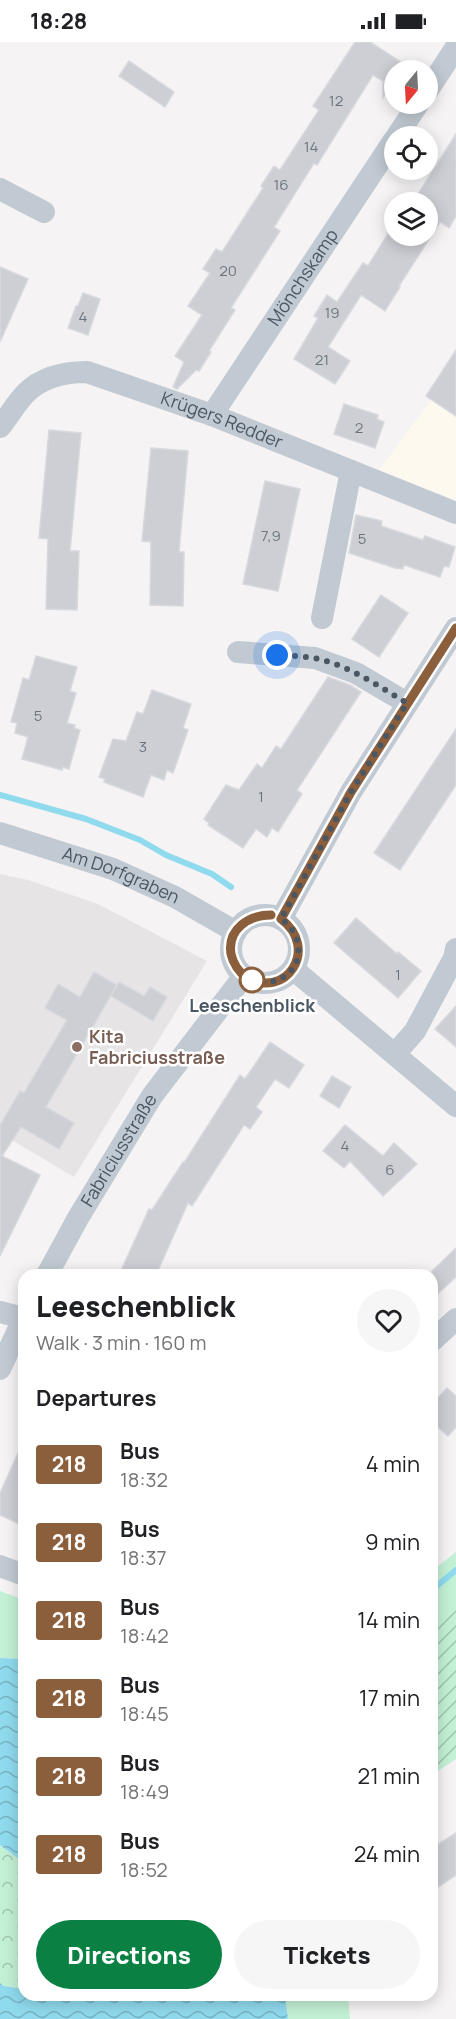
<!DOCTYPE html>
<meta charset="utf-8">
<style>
body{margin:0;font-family:Manrope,sans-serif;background:#f6f6f6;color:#202124;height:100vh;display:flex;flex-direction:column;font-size:22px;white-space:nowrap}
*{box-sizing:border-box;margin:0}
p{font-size:20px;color:#757577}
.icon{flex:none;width:33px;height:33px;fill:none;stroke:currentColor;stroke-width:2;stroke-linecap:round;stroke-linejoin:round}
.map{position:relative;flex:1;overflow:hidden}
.details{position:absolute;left:18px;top:1227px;width:420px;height:732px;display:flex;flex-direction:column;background:#fff;border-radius:18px;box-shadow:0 3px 15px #0003}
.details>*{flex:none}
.badge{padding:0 12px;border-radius:4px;font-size:21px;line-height:39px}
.needle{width:39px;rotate:198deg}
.tools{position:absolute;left:384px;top:18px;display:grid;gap:12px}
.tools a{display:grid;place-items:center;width:54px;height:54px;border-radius:50%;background:#fff;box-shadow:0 3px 15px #0003;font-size:30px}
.you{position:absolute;width:30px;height:30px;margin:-15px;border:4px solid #fff;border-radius:50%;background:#1a73e8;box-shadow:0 0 0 9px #1a73e833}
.map>.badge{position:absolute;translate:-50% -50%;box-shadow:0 0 0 3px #fff}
h2{padding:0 18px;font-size:22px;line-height:54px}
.round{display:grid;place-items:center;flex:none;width:63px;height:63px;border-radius:32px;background:#f6f6f6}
.head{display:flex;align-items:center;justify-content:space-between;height:102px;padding:0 18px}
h1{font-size:28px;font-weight:800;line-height:45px}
.button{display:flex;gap:12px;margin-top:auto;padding:12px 18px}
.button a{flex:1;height:69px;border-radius:36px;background:#0b8043;color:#fff;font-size:24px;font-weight:800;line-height:69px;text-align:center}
.button a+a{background:#f6f6f6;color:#202124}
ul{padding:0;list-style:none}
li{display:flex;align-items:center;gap:18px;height:78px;padding:0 18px}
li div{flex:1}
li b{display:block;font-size:22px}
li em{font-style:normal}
li .badge{min-width:66px;font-weight:700;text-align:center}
.status{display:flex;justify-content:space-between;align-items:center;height:42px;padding:0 30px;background:#fff;direction:ltr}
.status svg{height:16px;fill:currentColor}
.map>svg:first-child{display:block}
</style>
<div class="status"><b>18:28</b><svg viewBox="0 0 49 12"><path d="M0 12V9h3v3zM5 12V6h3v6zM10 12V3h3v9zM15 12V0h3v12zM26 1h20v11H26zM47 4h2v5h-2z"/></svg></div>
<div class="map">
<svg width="456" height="1977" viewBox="0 0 456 1977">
<defs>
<pattern id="forest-crowns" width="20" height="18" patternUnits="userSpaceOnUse" patternTransform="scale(1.5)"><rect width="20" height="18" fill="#c3f1d5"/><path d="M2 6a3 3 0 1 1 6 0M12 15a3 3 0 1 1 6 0" fill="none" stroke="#a0c6b0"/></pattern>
<pattern id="garden-furrows" width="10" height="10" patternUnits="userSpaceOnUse" patternTransform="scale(1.5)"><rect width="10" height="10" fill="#c3f1d5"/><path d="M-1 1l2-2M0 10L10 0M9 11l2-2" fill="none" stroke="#a0c6b0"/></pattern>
<pattern id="water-waves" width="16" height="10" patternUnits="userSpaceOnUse" patternTransform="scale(1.5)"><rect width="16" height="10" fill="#90daee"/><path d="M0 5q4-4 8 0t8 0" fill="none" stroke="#78b4c4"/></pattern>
</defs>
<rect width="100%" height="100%" fill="#f5f3f3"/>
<polygon fill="#fdf9ef" points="456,308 456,458 379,428 431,358 426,354"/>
<polygon fill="#e6e4e5" points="0,832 28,838 98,862 207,919 74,1135 0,1091"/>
<polygon fill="url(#forest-crowns)" points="0,1803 20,1818 24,1816 24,1947 4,1944 0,1941"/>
<g fill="#c3f1d5">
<polygon points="456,1510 456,1568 432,1588 432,1529"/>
<polygon points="0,1549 24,1558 24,1617 0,1616"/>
<polygon points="285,1953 348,1953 350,1977 288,1977"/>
</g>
<polygon fill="url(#garden-furrows)" points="456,1568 456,1717 432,1733 432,1588"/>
<g fill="url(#water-waves)">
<polygon points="0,1616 24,1617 24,1816 20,1818 0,1803"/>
<polygon points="0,1941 4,1944 24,1947 24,1953 285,1953 288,1977 0,1977"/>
</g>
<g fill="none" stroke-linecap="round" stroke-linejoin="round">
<g stroke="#90daee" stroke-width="6">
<polyline points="0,753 86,777 140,798 166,813 212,832 231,845"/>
<polyline points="432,1548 456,1528"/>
</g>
</g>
<g fill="#cdcfd5" stroke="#d7d9de" stroke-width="1.5">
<polygon points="355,0 370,0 404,22 400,28 394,28 394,37 383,55 383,39 373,33 317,123 314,121 274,185 280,189 231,266 235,268 209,309 211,310 199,329 196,328 177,347 173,345 184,320 175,314 202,273 188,264 210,231 203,227 216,207 222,210 263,146 261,144 274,124 280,128 319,68 313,64"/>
<polygon points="129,19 174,50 165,65 119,34"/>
<polygon points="456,92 456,174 449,186 440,180 399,244 400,245 385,269 361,253 328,305 350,319 335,342 294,317 318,276 314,274 327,253 337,260 363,221 368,224 394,182 394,194 428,194 428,160 413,160"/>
<polygon points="0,225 28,237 0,300"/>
<polygon points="83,251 100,257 88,293 68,286 76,264 78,264"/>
<polygon points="456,308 456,374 426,354"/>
<polygon points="344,362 378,373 377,377 384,380 375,406 334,392"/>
<polygon points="49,388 81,391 70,509 79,509 77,568 46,567 48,497 39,496"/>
<polygon points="151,406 188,409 179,510 184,510 183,564 150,563 151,500 142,499"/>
<polygon points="265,439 300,447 278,549 243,542"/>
<polygon points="356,473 382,479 381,484 423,498 425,494 455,505 449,525 444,524 440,535 404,523 403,527 395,526 349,511"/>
<polygon points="381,553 408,571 379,615 352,597"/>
<polygon points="36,614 77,625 70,649 76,651 67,681 75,683 74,686 80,688 69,727 63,725 62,728 22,717 28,695 15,691 17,681 11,680 23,636 29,638"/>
<polygon points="328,635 350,643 361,650 297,748 302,752 278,790 272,786 267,795 256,787 243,806 208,783 209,781 204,777 226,743 239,748 257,722 262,726 276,704 281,707"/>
<polygon points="152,648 191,662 183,686 188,688 173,731 167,728 164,738 151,733 143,755 104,740 105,737 99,735 113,697 126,699 137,670 143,672"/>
<polygon points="456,687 456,743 400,828 374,811"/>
<polygon points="356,876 397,912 398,910 421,929 398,956 334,901"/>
<polygon points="94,930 117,943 46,1065 74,1081 59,1107 21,1085 2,1114 40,1133 0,1214 0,1083 20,1049 24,1051 67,978 45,966 58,942 80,955"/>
<polygon points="119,940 144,954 150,945 167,955 153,979 111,954"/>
<polygon points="456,964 456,1005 435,987"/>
<polygon points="270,1000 304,1023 289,1046 275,1037 256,1065 262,1070 250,1087 244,1083 192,1164 188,1161 156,1233 119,1233 149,1167 152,1168 183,1120 184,1121 240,1033 245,1037"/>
<polygon points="332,1034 351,1045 339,1066 320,1054"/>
<polygon points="345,1083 383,1114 394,1101 417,1122 383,1154 350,1119 344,1126 323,1109"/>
<polygon points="456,1206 456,1235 432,1257 432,1229"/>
<polygon points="447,1346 456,1354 456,1385 448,1394 432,1380 432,1362"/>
<polygon points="24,1398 24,1484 0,1473 0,1451"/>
<polygon points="456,1791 456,1833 432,1849 432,1806"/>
</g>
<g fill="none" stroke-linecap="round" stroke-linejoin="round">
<g stroke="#c1cad2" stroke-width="22">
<polyline points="428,48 456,5"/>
<polyline points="397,94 418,62"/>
<polyline points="0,147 44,170"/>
<path id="s1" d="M212,373L394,98"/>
<path id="s2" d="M0,385C9,374 16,361 26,351C42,335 66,330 87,330L212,373L456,471"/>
<polyline points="322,576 351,429"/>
<polyline points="238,610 315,616 356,631 407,661"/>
<path id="s3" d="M0,791L113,827L175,855L236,890"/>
<circle cx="265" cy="907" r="34"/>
<polyline points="281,877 351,750 456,586"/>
<polyline points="293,927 456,1064"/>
<polyline points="395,1012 415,989 454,916 456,907"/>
<path id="s4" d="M47,1233L78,1176L152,1054L244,934"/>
<polyline points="0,1270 23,1276"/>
<polyline points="432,1299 456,1277"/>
<polyline points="0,1327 24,1275"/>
<polyline points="0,1524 24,1533"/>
</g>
</g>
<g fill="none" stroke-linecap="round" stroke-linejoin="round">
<defs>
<path id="line" d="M271,873C249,873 227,887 231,912C233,921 239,930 246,935C286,959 320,906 281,877L351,750L456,586"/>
</defs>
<use href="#line" stroke="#fff" stroke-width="14"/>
<use href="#line" stroke="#8b5e3c" stroke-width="9"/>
<path stroke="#4a5661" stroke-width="6" stroke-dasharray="0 10.8" d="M252,938C293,951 317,903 281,877L351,750L407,661C378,644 349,623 314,616C302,614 289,614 277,613"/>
</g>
<circle fill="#fff" stroke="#8b5e3c" stroke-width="3" cx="252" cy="938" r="12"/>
<circle fill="#8d6e63" stroke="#fff" stroke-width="2" cx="77" cy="1005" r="6"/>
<g text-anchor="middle" stroke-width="5" stroke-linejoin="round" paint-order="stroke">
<g font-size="15" fill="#6b747e">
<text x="336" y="64">12</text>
<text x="311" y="110">14</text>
<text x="281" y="148">16</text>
<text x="228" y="234">20</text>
<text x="332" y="276">19</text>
<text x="83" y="280">4</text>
<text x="322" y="323">21</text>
<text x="359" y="391">2</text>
<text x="271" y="499">7,9</text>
<text x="362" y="502">5</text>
<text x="38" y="679">5</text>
<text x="143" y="710">3</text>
<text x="261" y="760">1</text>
<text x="398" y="938">1</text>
<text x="345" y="1109">4</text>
<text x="390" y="1133">6</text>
</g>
<g font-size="18" fill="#4a5661" stroke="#fff">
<text dy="6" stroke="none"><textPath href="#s1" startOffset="165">Mönchskamp</textPath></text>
<text dy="6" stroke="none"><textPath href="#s2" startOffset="252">Krügers Redder</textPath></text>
<text dy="6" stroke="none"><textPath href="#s3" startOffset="128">Am Dorfgraben</textPath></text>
<text dy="6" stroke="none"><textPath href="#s4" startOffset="144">Fabriciusstraße</textPath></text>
</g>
<g font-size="18" font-weight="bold" fill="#4a5661" stroke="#fff">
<text x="252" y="970">Leeschenblick</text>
</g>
<g font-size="18" font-weight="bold" fill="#785e54" stroke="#fff" text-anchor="start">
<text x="89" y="1001">Kita<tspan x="89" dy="21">Fabriciusstraße</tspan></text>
</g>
</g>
</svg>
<div class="tools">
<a><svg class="needle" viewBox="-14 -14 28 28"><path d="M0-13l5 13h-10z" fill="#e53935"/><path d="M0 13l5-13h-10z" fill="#757577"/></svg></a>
<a><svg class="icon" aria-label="locate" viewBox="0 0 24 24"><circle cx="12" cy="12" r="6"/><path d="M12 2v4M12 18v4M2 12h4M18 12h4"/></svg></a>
<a><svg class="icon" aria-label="layers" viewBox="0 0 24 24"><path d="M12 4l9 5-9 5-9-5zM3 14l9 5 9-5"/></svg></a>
</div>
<div class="you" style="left:277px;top:613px"></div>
<section class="details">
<div class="head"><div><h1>Leeschenblick</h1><p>Walk · 3 min · 160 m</p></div><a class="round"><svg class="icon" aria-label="heart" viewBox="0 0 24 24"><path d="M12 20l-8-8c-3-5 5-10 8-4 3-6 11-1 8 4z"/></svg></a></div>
<h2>Departures</h2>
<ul>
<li><span class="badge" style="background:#8b5e3c;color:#fff">218</span><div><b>Bus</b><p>18:32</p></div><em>4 min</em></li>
<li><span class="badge" style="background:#8b5e3c;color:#fff">218</span><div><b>Bus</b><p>18:37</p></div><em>9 min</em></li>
<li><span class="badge" style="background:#8b5e3c;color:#fff">218</span><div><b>Bus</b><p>18:42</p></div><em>14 min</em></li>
<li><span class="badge" style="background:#8b5e3c;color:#fff">218</span><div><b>Bus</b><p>18:45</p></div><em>17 min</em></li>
<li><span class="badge" style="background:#8b5e3c;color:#fff">218</span><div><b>Bus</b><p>18:49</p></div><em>21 min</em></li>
<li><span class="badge" style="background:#8b5e3c;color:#fff">218</span><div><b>Bus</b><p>18:52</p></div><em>24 min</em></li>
</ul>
<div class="button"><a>Directions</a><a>Tickets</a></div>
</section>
</div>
